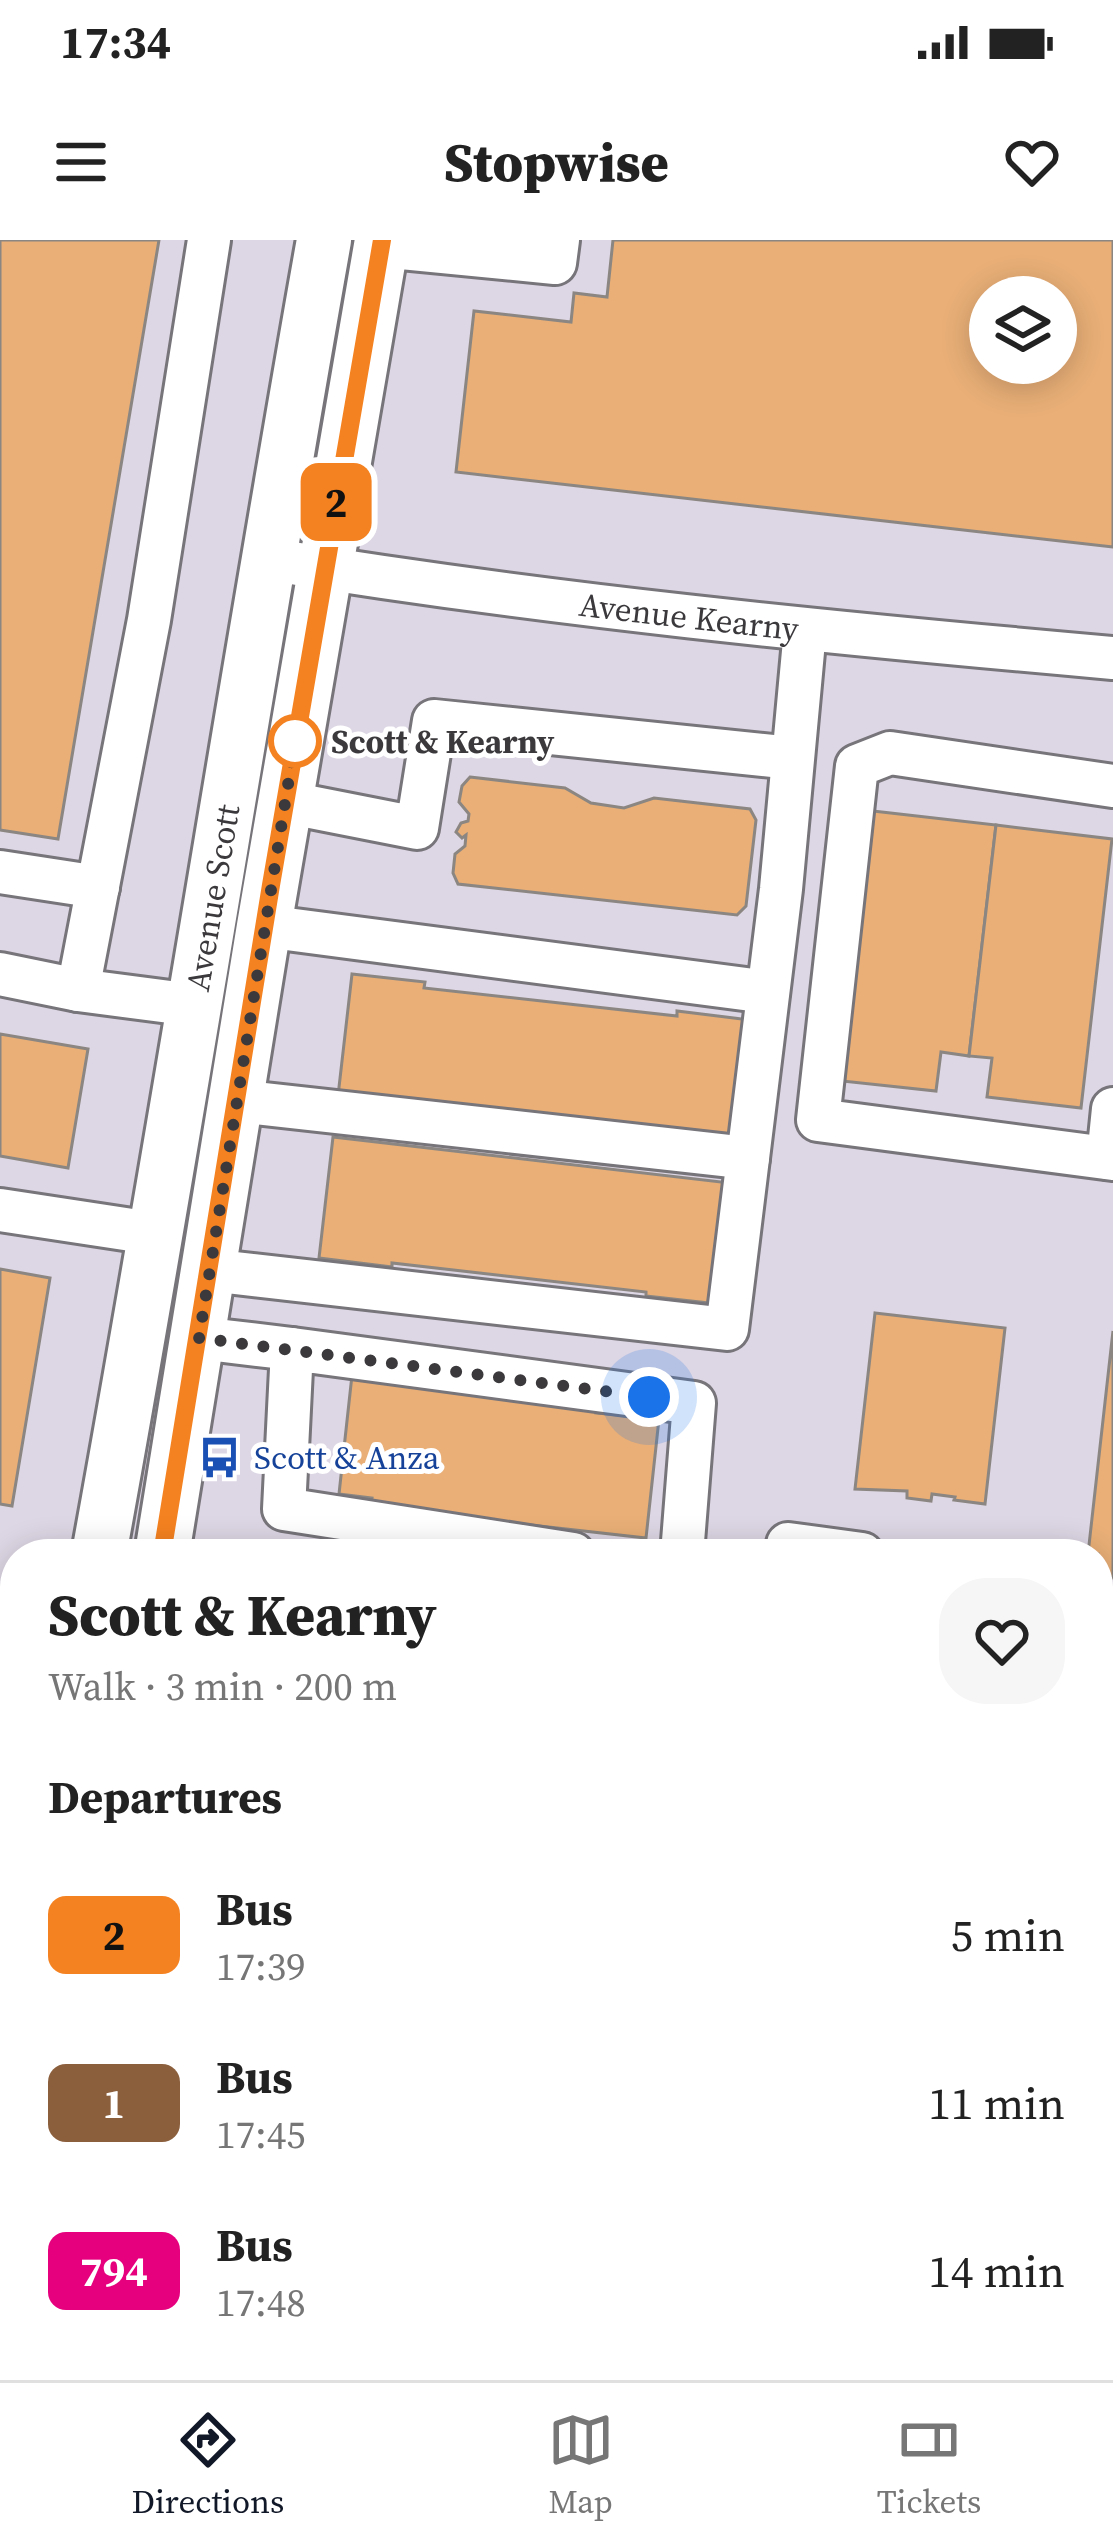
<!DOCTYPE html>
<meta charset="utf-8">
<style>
body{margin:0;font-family:"Source Serif 4",serif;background:#f6f6f6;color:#222;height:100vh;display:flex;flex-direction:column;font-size:45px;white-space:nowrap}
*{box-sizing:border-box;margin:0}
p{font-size:39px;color:#767676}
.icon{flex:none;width:66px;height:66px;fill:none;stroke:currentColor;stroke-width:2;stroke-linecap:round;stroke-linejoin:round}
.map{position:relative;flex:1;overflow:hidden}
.drawer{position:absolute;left:0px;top:1299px;width:1113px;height:843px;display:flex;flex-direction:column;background:#fff;border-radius:48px 48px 0 0;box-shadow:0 6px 30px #0003}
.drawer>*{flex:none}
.badge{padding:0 24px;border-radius:18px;font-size:42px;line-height:78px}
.fabs{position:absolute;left:969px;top:36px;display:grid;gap:24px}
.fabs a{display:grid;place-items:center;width:108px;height:108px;border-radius:50%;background:#fff;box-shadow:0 6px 30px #0003;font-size:60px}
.you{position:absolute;width:60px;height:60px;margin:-30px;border:9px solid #fff;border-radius:50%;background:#1a73e8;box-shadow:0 0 0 18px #1a73e833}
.map>.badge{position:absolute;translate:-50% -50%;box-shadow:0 0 0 6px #fff}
h2{padding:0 48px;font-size:45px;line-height:108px}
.round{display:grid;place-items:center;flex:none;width:126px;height:126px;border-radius:48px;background:#f6f6f6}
.head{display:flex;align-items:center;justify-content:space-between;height:204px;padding:0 48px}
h1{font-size:57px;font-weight:800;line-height:90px}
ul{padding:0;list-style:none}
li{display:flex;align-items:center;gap:36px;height:168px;padding:0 48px}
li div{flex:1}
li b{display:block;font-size:45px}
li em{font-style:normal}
li .badge{min-width:132px;font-weight:700;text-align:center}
.status{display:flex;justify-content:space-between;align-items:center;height:84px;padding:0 60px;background:#fff;direction:ltr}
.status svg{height:33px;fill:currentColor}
header{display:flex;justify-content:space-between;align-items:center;height:156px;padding:0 48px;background:#fff;font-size:54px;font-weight:800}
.tab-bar{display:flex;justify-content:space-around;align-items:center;height:168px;border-top:3px solid #e0e0e0;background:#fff;font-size:33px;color:#767676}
.tab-bar a{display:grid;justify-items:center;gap:6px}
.tab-bar .active{color:#111827}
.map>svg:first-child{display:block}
</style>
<div class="status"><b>17:34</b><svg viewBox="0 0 49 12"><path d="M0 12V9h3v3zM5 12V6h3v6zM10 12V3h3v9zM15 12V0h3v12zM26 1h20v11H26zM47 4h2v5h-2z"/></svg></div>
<header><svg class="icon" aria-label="menu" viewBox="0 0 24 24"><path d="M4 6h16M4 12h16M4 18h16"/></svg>Stopwise<svg class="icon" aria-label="heart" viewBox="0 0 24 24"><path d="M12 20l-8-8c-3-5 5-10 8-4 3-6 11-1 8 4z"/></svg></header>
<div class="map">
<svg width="1113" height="2140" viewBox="0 0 1113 2140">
<rect width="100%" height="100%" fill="#e5e1e8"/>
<path fill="#ddd6e4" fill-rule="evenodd" d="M0,0H1113V2140H0ZM990,57H1056V123H990ZM15,1314H1098V2127H15Z"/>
<g fill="#e9af77" stroke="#8b8681" stroke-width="3" fill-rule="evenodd">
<polygon points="0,0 159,0 58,599 0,590"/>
<path d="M613,0H1113V307L456,232L474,71L571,82L574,53L607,57ZM990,57H1056V123H990Z"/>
<polygon points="470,537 565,548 591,563 624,568 654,558 750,569 756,580 746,666 737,675 458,644 453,633 455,614 465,606 466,595 462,598 456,592 461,583 468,581 469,574 459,562 462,546"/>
<polygon points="873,571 996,585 969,816 941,812 936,851 842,841"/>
<polygon points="996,585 1112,599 1081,868 987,857 992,818 969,816"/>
<polygon points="352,734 425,742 424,748 677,776 677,771 750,780 736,901 338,856"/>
<polygon points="0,794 88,809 68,928 0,916"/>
<polygon points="333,897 730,943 718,1064 646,1056 646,1052 392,1023 392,1027 319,1018"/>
<polygon points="0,1029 50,1038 12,1266 0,1264"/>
<polygon points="875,1073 1005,1088 985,1264 954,1260 955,1257 932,1254 931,1261 907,1258 907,1251 855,1249"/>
<polygon points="1113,1091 1113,1338 1098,1336 1098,1314 1088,1314"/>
<polygon points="353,1126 599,1153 596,1173 659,1179 646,1298 371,1267 372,1258 339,1254"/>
<polygon points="1098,1709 1113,1711 1113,1949 1098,1948"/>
<polygon points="104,2127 206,2127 205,2140 112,2140 113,2133"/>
<polygon points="366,2127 487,2127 486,2140 364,2140"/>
<polygon points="644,2127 832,2127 831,2140 642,2140"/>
</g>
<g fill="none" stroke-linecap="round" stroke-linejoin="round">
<defs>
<g id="minor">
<polyline points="381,6 555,23 558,0"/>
<path id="s1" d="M267,319C547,365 830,393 1113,418"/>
<polyline points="1113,546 890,513 857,526 818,880 1113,919"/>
<polyline points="285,562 417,588 434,481 792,518"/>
<polyline points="0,632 98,647"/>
<polyline points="264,686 768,752"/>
<polyline points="0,734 78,750 193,765"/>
<polyline points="78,750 149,380 209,0"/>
<polyline points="237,861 748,918"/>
<polyline points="1108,918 1113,869"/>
<polyline points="0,970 158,994"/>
<polyline points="209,1030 727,1089 781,649 805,390"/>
<polyline points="199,1098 292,1109"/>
<polyline points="573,1314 284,1269 292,1109 694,1163 682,1314"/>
<polyline points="786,1314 788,1304 862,1314"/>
<polyline points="0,1378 15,1381"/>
<polyline points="1098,1525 1113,1527"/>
<polyline points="1098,1672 1113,1673"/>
<polyline points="0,1757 15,1760"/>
<polyline points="1098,1989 1113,1991"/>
<polyline points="1098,2099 1113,2101"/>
<polyline points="315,2140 316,2127"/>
<polyline points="588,2140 589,2127"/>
<polyline points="888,2140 889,2127"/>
</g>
<g id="major">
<path id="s2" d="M99,1314C179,877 246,438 324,0"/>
<polyline points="162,1314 264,686 382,0"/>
<polyline points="0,1894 15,1814"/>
<polyline points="27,2140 28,2127"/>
</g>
</defs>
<use href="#minor" stroke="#77747a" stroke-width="48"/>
<use href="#major" stroke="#77747a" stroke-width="60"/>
<use href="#minor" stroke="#fff" stroke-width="42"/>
<use href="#major" stroke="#fff" stroke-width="54"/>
</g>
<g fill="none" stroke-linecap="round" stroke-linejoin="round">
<defs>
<polyline id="line" points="162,1314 271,645 382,0"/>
</defs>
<use href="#line" stroke="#fff" stroke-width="27"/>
<use href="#line" stroke="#f58220" stroke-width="18"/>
<polyline stroke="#3b393c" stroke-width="12" stroke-dasharray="0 21.6" points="295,501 199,1098 649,1157"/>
</g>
<defs>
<symbol id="bus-bare" viewBox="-9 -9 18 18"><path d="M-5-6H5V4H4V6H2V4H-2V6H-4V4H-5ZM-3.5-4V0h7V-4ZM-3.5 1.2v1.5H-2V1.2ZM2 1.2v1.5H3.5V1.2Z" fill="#1a4fb4" stroke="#fff" stroke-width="2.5" paint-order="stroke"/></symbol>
</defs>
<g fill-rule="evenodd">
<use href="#bus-bare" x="190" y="1188" width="59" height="59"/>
</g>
<circle fill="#fff" stroke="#f58220" stroke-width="6" cx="295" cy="501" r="24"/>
<g text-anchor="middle" stroke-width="10" stroke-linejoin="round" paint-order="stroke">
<g font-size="33" fill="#3b393c" stroke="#fff">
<text dy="12" stroke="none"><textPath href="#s1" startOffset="426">Avenue Kearny</textPath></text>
<text dy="12" stroke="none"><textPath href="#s2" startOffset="666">Avenue Scott</textPath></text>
</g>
<g font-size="33" font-weight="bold" fill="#3b393c" stroke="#fff" text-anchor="start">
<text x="331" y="513">Scott &amp; Kearny</text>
</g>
<g font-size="33" fill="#164399" stroke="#fff" text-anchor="start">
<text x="254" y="1229">Scott &amp; Anza</text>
</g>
</g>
</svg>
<div class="fabs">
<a><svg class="icon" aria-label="layers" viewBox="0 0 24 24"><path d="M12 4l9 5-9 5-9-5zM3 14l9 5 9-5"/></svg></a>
</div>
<div class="you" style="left:649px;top:1157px"></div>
<b class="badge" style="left:336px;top:262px;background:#f58220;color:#111">2</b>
<section class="drawer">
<div class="head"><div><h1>Scott &amp; Kearny</h1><p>Walk · 3 min · 200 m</p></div><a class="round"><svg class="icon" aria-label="heart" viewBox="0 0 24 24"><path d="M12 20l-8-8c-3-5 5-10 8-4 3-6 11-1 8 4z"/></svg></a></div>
<h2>Departures</h2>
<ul>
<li><span class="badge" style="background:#f58220;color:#111">2</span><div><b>Bus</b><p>17:39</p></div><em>5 min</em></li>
<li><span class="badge" style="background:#8b5e3c;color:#fff">1</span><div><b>Bus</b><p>17:45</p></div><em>11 min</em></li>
<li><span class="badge" style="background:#e6007e;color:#fff">794</span><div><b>Bus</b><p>17:48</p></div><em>14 min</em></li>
</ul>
</section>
</div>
<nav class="tab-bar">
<a class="active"><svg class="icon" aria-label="directions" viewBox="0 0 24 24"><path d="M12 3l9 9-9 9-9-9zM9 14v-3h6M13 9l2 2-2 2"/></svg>Directions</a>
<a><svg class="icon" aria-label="map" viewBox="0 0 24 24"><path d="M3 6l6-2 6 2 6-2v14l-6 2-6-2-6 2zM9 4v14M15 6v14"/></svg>Map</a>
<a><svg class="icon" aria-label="tickets" viewBox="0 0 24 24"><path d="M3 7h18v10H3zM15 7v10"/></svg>Tickets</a>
</nav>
